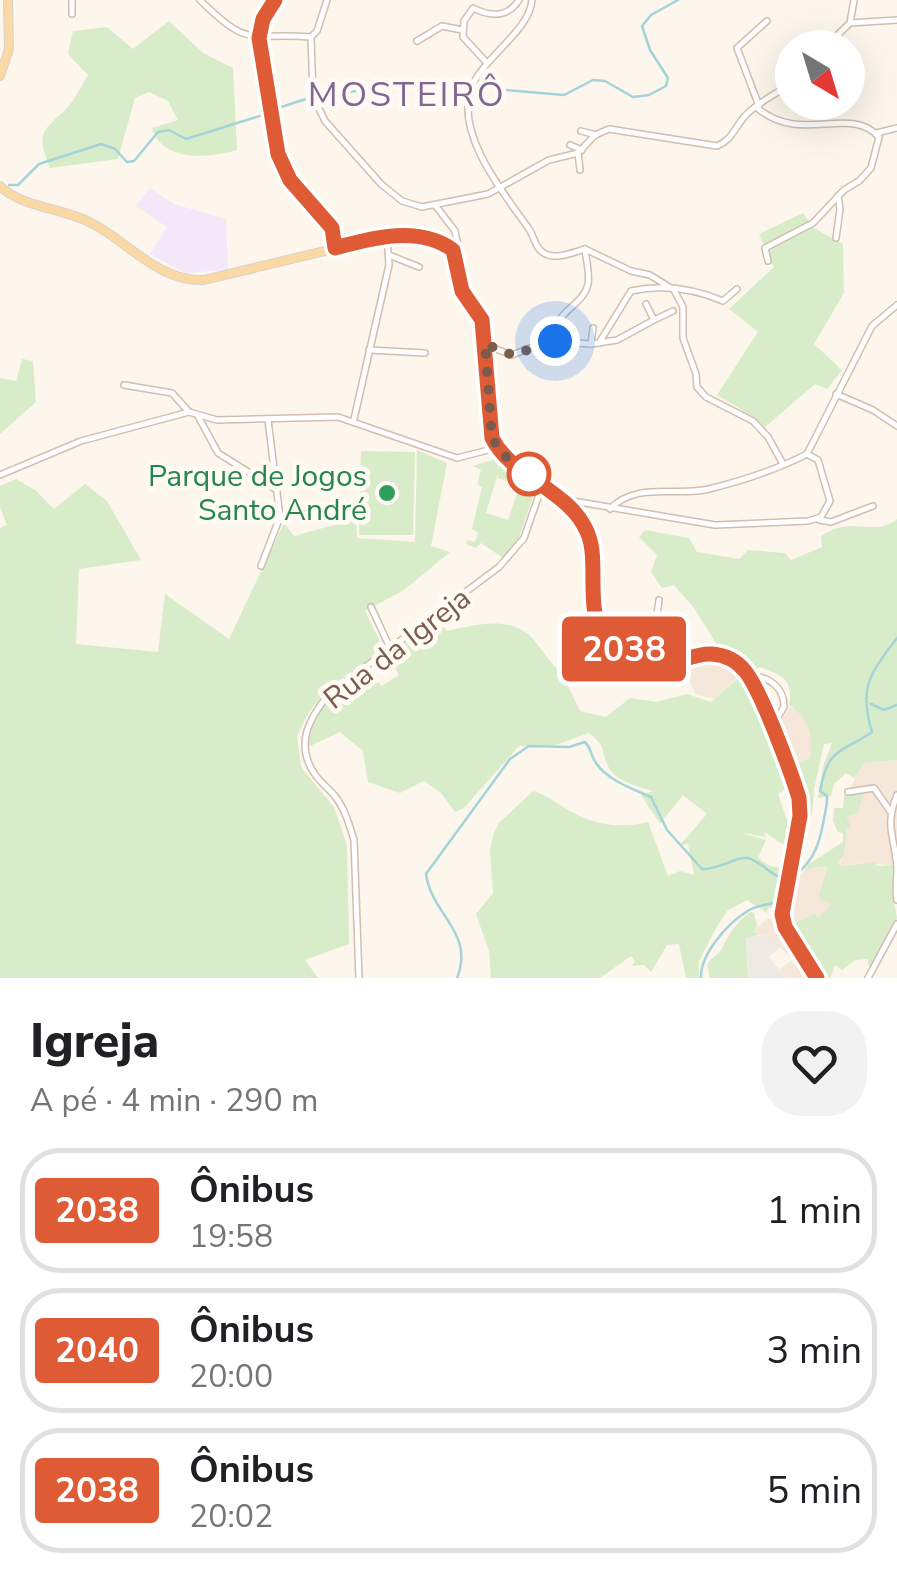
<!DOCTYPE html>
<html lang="pt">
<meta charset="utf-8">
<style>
body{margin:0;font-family:"Nunito Sans",sans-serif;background:#f2f2f2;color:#202124;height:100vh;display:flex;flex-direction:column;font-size:38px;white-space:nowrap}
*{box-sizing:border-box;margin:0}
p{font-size:32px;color:#757577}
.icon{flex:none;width:55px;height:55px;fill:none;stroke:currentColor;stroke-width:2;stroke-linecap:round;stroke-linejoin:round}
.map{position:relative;height:978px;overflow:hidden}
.drawer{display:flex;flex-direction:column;background:#fff;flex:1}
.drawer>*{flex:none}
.badge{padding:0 20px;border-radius:8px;font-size:35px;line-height:65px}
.needle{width:65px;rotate:142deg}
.tools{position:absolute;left:775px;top:30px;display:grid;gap:20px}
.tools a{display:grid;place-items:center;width:90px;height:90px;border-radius:50%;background:#fff;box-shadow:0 10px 40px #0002;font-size:50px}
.you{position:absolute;width:50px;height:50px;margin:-25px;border:8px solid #fff;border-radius:50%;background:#1a73e8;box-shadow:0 0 0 15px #1a73e833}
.map>.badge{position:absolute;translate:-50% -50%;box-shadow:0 0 0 5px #fff}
.round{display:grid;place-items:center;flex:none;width:105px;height:105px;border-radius:40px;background:#f2f2f2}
.head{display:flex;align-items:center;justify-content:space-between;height:170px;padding:0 30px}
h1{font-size:48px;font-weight:800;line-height:75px}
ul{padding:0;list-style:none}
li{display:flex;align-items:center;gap:30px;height:125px;margin:0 20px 15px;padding:0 10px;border:5px solid #e0e0e0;border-radius:40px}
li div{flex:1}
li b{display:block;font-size:38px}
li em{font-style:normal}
li .badge{min-width:110px;font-weight:700;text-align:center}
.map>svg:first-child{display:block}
</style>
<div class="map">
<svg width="897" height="978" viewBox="0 0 897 978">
<rect width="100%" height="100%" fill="#fdf6ec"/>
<g fill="#f5e8da">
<polygon points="698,659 724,662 740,675 714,699 696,694 683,667"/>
<polygon points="790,707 804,715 813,739 811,758 791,766 777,726"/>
<polygon points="897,760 897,866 862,863 840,866 847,829 850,827 847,815 851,787 859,768 865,763"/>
<polygon points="814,867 828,867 826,877 833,904 818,918 789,926 785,913 791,880"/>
<polygon points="775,918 808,969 810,978 786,978 780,969 793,959 766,935 758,935 754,930 767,919"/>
</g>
<polygon fill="#efe9e4" points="766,935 781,947 769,957 786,978 748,978 746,937"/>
<polygon fill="#f3e8fa" points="150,188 174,204 226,219 228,270 185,273 150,254 167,227 136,206"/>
<g fill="#d8ecc9">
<path d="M169,21L203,53L233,68L237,150C209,158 163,163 152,128L178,120L168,101L149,92L135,98L118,159L50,168C38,136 39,133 64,111C74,102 81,86 88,75L68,54L73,31L107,27L133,49Z"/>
<polygon points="803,213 814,228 843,244 844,293 814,344 842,370 827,389 815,384 765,427 752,416 717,395 758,332 729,309 774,267 759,234"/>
<polygon points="22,359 33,361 36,402 0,434 0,378 16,381"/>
<polygon points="417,450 447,463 431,546 450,552 404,590 365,611 384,650 328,688 309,712 297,736 301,767 334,807 347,845 349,944 305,960 318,978 0,978 0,528 7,525 0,507 0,486 16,479 35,490 54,509 85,484 107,501 141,560 79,569 76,644 158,652 165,594 229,639 284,523 294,536 356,519 357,538 415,542"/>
<polygon points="361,451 415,452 413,535 359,535"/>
<polygon points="494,459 501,459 518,473 512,484 507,482 510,474 506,481 498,478 498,473 486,513 508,520 519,487 514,484 520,473 536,488 518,540 503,558 481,543 476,548 466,544 468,540 475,542 478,533 472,529 482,487 477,484 481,470 473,466"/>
<path d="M897,519V760L865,763L854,778L846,773L834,784L831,796L818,798L823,766L832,743L824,744L814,789L812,816L804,815L791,766L810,758C814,734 809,719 789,705C794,679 781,674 759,667L756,673L719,648L694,608L674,585L662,588L651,572L657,555L639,537L645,530L689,538L697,552L739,559L748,550L785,553L791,560L822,547L821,536C852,514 874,538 897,519Z"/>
<path d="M435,619L447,631C475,625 508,615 531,637C542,649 550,663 562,674L632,658L638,663L568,686L580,711L606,717L630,698L656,702L687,694L711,702L744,673L751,683L791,785L778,794L787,820L795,824L790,849L766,833L764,834L767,837L742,833L766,840L758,858L770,866L785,869L778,906L768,908L767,913L747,900L727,911L716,928L699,961V978H686L679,944L667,945L651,972L644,965L632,966L635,961L631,956L600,978H491L489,951L476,914L493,893L490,850L494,833L499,823L533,791C547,795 558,804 570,811C594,825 621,829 648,822L668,876L680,871L694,875L688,844L680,845L707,814L683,795L660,824L641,795L653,791C640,787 615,781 609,768C600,751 608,748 589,733L556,745L519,746L464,808L455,812L441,793L424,781L400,793L368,782L363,751L340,732L308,747C318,700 330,698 368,673L382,686L399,675L388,655Z"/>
<polygon points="864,791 858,813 847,816 851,828 847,829 844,854 839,862 841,866 875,862 877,866 894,865 892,893 897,918 870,970 867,959 855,960 842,970 835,965 830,978 822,978 789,926 814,914 818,918 832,904 818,898 828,867 814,867 803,873 809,864 843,842 843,833 838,832 833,821 834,808 843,808 844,795"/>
<path d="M750,912L754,913L757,926L754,931L758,935L746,938L748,978H709C709,973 707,966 709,962C712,957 718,955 721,950C728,936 736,922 750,912Z"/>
</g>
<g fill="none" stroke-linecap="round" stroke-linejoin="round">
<g stroke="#a5d3da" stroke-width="2.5">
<polyline points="479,85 497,87"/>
<polyline points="506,90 564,95 593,80 605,81 633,97 649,95 666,86 668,78 650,50 642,26 651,15 678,0"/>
<polyline points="318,96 402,85 468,86"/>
<polyline points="272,110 309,98"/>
<polyline points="9,185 18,185 39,164 101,144 115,149 127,162 134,161 158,132 169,130 186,139 266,114"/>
<polyline points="871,704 884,710 897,705"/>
<path d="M793,876C819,860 822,831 827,802V796L820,791C828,747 840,754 872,732C858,686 871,673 897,638"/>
<path d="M457,978C475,932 432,916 426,874L510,759L529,746L569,747L585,742C592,749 590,755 596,763C607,780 633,789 651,797L667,830L702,869C718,870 737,856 748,858C760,861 771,875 783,879"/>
<path d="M701,978C700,955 726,925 746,912C756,905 767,905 777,902L782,881"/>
</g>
<defs>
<g id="minor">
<polyline points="72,0 72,14"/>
<path d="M200,0C250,50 249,32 311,37"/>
<path d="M275,0L263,19L259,38C260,70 270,141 283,168C297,196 326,226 351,243"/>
<path d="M532,0C530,31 482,58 471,89C455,135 505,195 529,229C533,235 535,245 540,250C552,262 571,253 585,249"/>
<polyline points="850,23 854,0"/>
<path d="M311,37L313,96L325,121L381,184L402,201L422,207L488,194L549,160L578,153L595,135L609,129L717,146C732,140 735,127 745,116C757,102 778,94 792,82"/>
<polyline points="311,37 317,31 327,0"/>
<polyline points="417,41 442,26 462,30"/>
<polyline points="824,48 850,23 897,20"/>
<path d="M487,63L463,37L464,21L473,8C491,17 507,18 519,0"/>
<polyline points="759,106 737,48 767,21"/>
<path d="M756,107C801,146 849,104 879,137L871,168L859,181L844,190L813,223L765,248L768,261"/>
<polyline points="581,131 596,135"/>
<polyline points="877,133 897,128"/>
<polyline points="570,145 582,150"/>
<polyline points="578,153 580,170"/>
<polyline points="435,205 455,231 463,271 459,277"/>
<polyline points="836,238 840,209 838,196"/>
<polyline points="585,249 631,271 650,275 674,290 683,307 683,338 696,374 697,387 706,397 753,421 768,437 783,464"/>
<polyline points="389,255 419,267"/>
<polyline points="654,320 673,311"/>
<path d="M552,341C554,310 583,307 588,284C590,274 586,259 585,249"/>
<path d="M599,343L631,291C663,284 692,288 723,301L737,289"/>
<polyline points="591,344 593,328"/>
<polyline points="485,345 512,355 548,341 591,344 617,340 654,320 646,304"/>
<polyline points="369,350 425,353"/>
<polyline points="124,385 172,393 189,412"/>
<polyline points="836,394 873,410 897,426"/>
<polyline points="198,416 218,453 277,490"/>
<polyline points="354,419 389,265 387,236"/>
<polyline points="0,475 81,441 189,412 217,420 338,417 457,458 496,448"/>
<polyline points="561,499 715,525 808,521 821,517 830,501 818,460 807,454"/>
<path d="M610,509C636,481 677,497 709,489C741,481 778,469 807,454L872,326L897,305"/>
<polyline points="819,520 831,522 873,506"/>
<polyline points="261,566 280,517 268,420"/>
<polyline points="659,600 656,621 668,664"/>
<polyline points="371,607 391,650"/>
<path d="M749,676C769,676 784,687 784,707L773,725"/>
<polyline points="848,792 874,788 890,811"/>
<path d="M897,795C884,827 895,837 897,868C897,879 895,889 897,900"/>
<path d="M359,978L354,840C349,824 345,809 335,796C328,788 319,781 314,773C295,744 309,718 329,694L499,567L524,538L542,486"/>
<polyline points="868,978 897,924"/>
</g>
<g id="major">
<polyline points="0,76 9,49 8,0"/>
<path d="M0,186C19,205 55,208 80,218C123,234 154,282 204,280L387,236C409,234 435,237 453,250L462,291L482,320L491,438C512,478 569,490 588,533C601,561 583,615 606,636C620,649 646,669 666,665C683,661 699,652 718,655C731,657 741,665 749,675C761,693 800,789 801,810C801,838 788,878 782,907L785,927L817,978"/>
</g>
</defs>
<use href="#minor" stroke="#d1beb0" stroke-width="8"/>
<use href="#major" stroke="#dad1cd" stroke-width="10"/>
<use href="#minor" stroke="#fff" stroke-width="5"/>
<use href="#major" stroke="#fbd9a5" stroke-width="8"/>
</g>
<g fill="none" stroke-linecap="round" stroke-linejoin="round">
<defs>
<path id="line" d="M275,0L263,19L259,38L278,154L290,180L332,228L335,248C372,238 418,225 453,250L462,291L482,320L492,438C512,478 571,490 588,534C600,563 583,616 607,637C622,650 647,669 668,664C683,661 697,653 712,654C726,655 737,661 745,671C761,690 791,772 799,798L800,816L782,914L785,927L817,978"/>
</defs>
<use href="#line" stroke="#fff" stroke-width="22"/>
<use href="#line" stroke="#df5b35" stroke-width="15"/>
<polyline stroke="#7a5c4d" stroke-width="10" stroke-dasharray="0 18" points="529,474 532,476 502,454 492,438 485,344 512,355 555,341"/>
</g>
<circle fill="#fff" stroke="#df5b35" stroke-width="5" cx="529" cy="474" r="20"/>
<circle fill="#2e9e5b" stroke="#fffaf3" stroke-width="4" cx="387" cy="493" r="10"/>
<g text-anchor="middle" stroke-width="10" stroke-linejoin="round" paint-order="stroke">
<g font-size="30" fill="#27864d" stroke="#fffaf3" text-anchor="end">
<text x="367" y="486">Parque de Jogos<tspan x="367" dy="34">Santo André</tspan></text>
</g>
<g font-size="30" fill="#7a5c4d" stroke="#fffaf3">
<text transform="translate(397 648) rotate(-38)" y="10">Rua da Igreja</text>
</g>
<g font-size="35" letter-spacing="2.5" fill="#846695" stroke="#fffaf3">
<text x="407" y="106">MOSTEIRÔ</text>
</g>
</g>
</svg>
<div class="tools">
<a><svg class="needle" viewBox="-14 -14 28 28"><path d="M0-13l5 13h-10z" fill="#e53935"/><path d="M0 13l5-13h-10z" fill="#757577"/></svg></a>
</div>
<div class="you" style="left:555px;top:341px"></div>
<b class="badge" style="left:624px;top:649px;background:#df5b35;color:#fff">2038</b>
</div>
<section class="drawer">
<div class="head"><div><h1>Igreja</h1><p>A pé · 4 min · 290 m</p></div><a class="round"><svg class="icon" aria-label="heart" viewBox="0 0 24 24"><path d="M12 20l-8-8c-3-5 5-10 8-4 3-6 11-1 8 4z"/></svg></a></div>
<ul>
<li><span class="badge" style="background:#df5b35;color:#fff">2038</span><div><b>Ônibus</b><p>19:58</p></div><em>1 min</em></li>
<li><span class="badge" style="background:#df5b35;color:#fff">2040</span><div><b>Ônibus</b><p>20:00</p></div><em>3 min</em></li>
<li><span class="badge" style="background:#df5b35;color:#fff">2038</span><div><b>Ônibus</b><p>20:02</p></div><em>5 min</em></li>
</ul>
</section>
